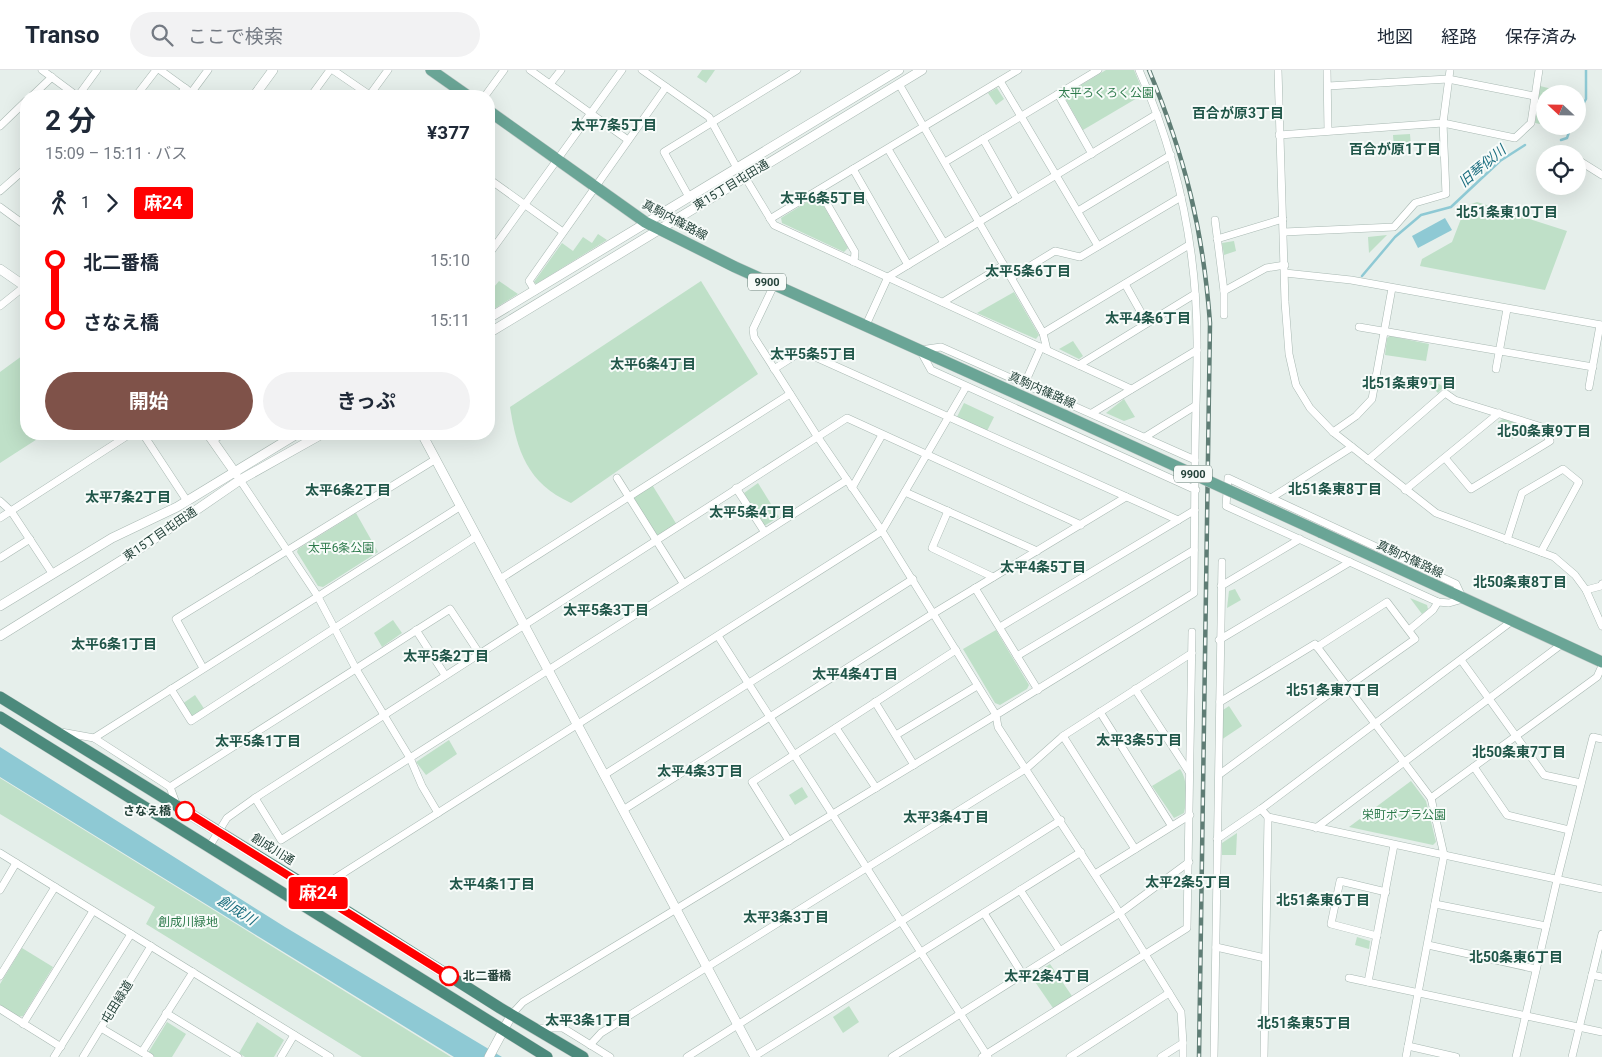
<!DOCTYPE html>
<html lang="ja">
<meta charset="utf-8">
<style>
body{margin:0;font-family:Roboto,"Noto Sans JP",sans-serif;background:#f2f2f3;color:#1f2937;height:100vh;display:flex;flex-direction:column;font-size:19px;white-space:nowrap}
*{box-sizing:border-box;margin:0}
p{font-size:16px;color:#747a83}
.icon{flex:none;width:28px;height:28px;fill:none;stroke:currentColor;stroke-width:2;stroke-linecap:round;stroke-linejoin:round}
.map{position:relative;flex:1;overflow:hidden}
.details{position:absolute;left:20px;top:20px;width:475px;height:350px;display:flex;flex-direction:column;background:#fff;border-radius:20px;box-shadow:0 5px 20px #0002}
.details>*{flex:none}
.badge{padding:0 10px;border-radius:4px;font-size:18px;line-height:32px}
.needle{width:32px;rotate:292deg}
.controls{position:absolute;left:1536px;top:15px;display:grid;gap:10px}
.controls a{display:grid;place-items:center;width:50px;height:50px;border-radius:50%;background:#fff;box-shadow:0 5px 20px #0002;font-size:25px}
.map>.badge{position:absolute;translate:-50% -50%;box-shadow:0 0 0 2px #fff}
.legs{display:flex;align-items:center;gap:8px;height:55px;padding:0 25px;font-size:16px}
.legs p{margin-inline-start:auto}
.head{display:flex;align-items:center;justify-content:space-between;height:85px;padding:0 25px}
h1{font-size:28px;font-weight:700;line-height:38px}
.cta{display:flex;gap:10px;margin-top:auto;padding:10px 25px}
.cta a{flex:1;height:58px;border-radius:30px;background:#7f5249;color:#fff;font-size:20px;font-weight:700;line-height:58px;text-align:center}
.cta a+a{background:#f2f2f3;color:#1f2937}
ul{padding:0 25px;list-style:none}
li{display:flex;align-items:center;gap:18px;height:60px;font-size:19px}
li i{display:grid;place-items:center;width:8px;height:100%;margin:0 6px;background:currentColor}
li i::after{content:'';width:12px;height:12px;margin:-6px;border:4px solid;border-radius:50%;background:#fff}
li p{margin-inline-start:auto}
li:first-child i{background:linear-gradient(#0000 50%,currentColor 0)}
li:last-child i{background:linear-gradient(currentColor 50%,#0000 0)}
header{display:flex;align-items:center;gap:30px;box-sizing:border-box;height:70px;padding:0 25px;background:#fff;border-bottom:1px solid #e0e1e3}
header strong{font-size:24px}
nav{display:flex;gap:28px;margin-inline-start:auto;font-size:18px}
.search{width:350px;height:45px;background:#f2f2f3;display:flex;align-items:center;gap:12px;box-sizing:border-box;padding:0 18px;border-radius:28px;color:#747a83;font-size:19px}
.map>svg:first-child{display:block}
</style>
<header>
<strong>Transo</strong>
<div class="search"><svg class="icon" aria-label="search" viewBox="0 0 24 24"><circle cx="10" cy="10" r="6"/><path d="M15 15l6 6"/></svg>ここで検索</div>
<nav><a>地図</a><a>経路</a><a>保存済み</a></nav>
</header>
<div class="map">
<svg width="1602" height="987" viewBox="0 0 1602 987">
<rect width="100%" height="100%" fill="#e6efeb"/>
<g fill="#bfe0c8">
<polygon points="702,0 715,0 706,13 697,7"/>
<polygon points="1106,0 1134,0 1144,24 1083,60 1065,28 1066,24"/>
<polygon points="1540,16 1572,24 1545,24 1545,55 1535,53"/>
<polygon points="997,18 1004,29 996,35 988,23"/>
<polygon points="1410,64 1411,77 1394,79 1393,65"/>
<polygon points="815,127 819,128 848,178 844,182 782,153 781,148"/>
<polygon points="1477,132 1567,161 1545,220 1420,196 1422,189 1452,172 1466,136"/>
<polygon points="598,164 607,170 536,214 534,212 562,173 573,181 583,167 592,173"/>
<polygon points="1387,165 1369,183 1368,167"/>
<polygon points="1234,171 1236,181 1224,185 1222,173"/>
<polygon points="499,211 518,224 489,242 489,213 494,217"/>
<path d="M701,211L758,304L571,433C527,413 517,381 510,337Z"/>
<polygon points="1014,222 1039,265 1036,269 977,243"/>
<polygon points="1390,266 1429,274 1426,291 1385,285 1387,268"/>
<polygon points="1073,271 1083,286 1079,289 1059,279"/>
<polygon points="26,283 26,364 45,364 0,393 0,302"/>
<polygon points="1426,311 1434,311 1444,317 1438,323"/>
<polygon points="1124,329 1135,347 1124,351 1106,343"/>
<polygon points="964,333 994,347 987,361 957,347"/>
<polygon points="1506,347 1516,354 1528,358 1512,369 1498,352"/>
<polygon points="651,413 677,455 655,470 629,427"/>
<polygon points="758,413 779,447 764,456 744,423"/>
<polygon points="356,443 378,482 323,517 318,516 297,482 298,479"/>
<polygon points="1235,519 1241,530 1227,538 1229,521"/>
<polygon points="1410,528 1427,535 1428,539 1422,544"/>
<polygon points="393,550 402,563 382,577 374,563"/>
<polygon points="996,560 1029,615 1027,619 1000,635 995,633 963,579"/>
<polygon points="195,625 205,640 192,648 182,634"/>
<polygon points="1229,636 1242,656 1221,670 1223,640"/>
<polygon points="449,670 457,684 426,705 416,692"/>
<path d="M1180,699C1188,710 1187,730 1184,743L1174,748L1152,716Z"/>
<polygon points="0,708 451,987 362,987 146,854 155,837 0,744"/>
<polygon points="1411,711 1426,731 1436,772 1433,775 1349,757"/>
<polygon points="802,717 808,727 795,735 789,725"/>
<polygon points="1237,763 1236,785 1222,785 1222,773"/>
<polygon points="1357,867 1370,871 1369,879 1355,875"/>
<polygon points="22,878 53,897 23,946 18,947 0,935 0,914"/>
<polygon points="1050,894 1072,926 1053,938 1031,906"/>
<polygon points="849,936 859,952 843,963 833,947"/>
<polygon points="167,952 186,964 172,987 155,987 148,983"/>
<polygon points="257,952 284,970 274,987 245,987 239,983"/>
</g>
<g fill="#8ec9d4">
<polygon points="1445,148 1452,160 1418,178 1412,166"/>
<polygon points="0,677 285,857 502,987 454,987 0,707"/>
</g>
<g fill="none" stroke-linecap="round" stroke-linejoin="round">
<g stroke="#8ec9d4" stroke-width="2.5">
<polyline points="1578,43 1586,29 1586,0"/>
<polyline points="1561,70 1567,68 1571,56"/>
<polyline points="1362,206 1395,167 1421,145 1451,137 1500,91 1525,75"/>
</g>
<defs>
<g id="minor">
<polyline points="42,0 77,26"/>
<polyline points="160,0 196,26"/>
<polyline points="333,0 371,26"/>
<polyline points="530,0 628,70"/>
<polyline points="642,0 709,47 737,98"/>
<path d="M1139,0C1178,88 1198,184 1197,280C1197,317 1195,354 1195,390"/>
<polyline points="1278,0 1285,232 1289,284 1296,315 1310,338 1333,362 1436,443 1554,487 1575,505 1586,520 1602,556"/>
<polyline points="1327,0 1328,61"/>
<polyline points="1000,11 1098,176"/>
<polyline points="550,14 561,0"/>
<polyline points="899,14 1043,263 1047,280"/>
<polyline points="1328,16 1448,9 1534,26"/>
<polyline points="191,23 208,0"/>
<polyline points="1058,24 1092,84"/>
<polyline points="32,26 52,7"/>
<polyline points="78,26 97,0"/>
<polyline points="136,26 156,0"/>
<polyline points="179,26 185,18"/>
<polyline points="311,26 330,0"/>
<polyline points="369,26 388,0"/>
<polyline points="485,26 504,0"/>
<polyline points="0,56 26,31"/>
<polyline points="1279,65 1443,53 1515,68 1531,53 1539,0"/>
<polyline points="983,69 1017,129"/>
<polyline points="888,79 944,173"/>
<polyline points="1578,90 1602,105"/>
<polyline points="945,92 1098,0"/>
<polyline points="853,99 908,195"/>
<polyline points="745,107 774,155 1131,319"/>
<polyline points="489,109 563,162"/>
<polyline points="819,120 855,182 854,192"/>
<polyline points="0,121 26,98"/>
<polyline points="689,127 664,82 797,0"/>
<polyline points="0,137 26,156"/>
<polyline points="1078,141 1171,85"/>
<polyline points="770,149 1018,0"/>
<polyline points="1215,150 1224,221 1224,245"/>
<polyline points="1284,162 1394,157 1415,133 1446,124 1443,53 1450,0"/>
<polyline points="1217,169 1283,149"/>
<polyline points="489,184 622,0"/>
<polyline points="1285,203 1351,210 1602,255"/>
<polyline points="1012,207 1055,181 1080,187 1181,127"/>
<polyline points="1125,214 1147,253"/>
<polyline points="535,221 529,211 666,17"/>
<polyline points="1224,221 1266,198 1285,195"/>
<polyline points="943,232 1004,195"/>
<polyline points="0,236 25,216"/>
<polyline points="866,255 888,207 1157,44"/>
<polyline points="1359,257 1593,297"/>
<polyline points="1043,263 1189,175"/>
<polyline points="1079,295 1195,224"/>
<polyline points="774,299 802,281 1178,450"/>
<polyline points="1496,299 1507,239"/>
<polyline points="1024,315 1041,277"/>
<polyline points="1589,317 1600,255"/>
<polyline points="1092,343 1197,280"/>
<polyline points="1333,362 1356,346 1372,329 1392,218"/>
<polyline points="143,364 187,431"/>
<polyline points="1145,367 1195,336"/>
<polyline points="213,370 223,364"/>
<polyline points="1368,390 1445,323 1455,330 1542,357 1550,371 1471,419 1445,388"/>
<polyline points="617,408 683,513"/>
<polygon points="1228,408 1456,514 1463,529 1449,533 1438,532 1226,436"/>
<polyline points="240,410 317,525 356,599 410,688 422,716 438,743"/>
<polyline points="736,418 764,461"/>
<polyline points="852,418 882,365"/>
<polyline points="1405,420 1499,343"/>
<polyline points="905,422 1037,481"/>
<polyline points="1271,428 1352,377"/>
<polyline points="0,431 11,441 52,503"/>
<polyline points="948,441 932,478 993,507"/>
<polyline points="0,448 130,364"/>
<polyline points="1507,470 1522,423 1563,399 1579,412 1541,482"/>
<polyline points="0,488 30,469"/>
<polyline points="500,509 790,324"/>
<polyline points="1221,516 1300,469"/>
<polyline points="975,518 1038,620"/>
<polyline points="1586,520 1601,516 1602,514"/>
<polyline points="1000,557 1195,440"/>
<polyline points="416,560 445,605"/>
<polyline points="1409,560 1433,540 1438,532"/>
<polyline points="718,566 988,987"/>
<polyline points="1219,570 1350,492"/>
<polyline points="1317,577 1387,532 1415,569 1347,617"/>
<polyline points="1017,586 1194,480"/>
<polyline points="1461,590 1544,705 1581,713"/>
<polyline points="203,598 176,549 436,389"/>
<polyline points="171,619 191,651 477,466"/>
<polyline points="1135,619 1189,702"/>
<polyline points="875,632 914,695"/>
<polyline points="1220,632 1315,574 1431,728 1444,785 1406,987"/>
<polyline points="1100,642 1171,755"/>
<polyline points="836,658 876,718"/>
<polyline points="61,662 94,668 170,717 177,736"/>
<polyline points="896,665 977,616"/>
<polyline points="1063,666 1135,779"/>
<polyline points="94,668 461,436"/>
<polyline points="1474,697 1507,745 1569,760"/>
<polyline points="1220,704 1344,613"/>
<polyline points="604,705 913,509"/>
<polyline points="170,717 450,539 479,583"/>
<polyline points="255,728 281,770 847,410"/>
<polyline points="1431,728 1597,607 1602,596"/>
<polyline points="1261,739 1268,747 1602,819"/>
<polyline points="623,740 934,543 1126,427"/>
<polyline points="1316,758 1562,574"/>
<polyline points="1217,769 1261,739 1512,551"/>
<polyline points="789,771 752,712 956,580"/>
<polyline points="209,777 227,748 255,728 847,348 1081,455"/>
<polyline points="0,783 330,987"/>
<polyline points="1095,804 1190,745"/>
<polyline points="0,820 16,793"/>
<polyline points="1020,820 1060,881"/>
<polyline points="1435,834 1546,856"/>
<polyline points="304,836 315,821 882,461 966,317"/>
<polyline points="984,843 1023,905"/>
<polyline points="1377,866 1331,854 1340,811 1386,822"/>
<polyline points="1428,875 1536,899"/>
<polyline points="1216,877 1265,888"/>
<polyline points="1592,905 1602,907"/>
<polyline points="0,906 55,817"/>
<polyline points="1349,908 1602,962"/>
<polyline points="1368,912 1394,775"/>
<polyline points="0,939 61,977"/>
<polyline points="166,943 238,987"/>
<polyline points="512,944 523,932 996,645 882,461 817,366 754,267 753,259 774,215"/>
<polyline points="23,954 93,841"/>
<polyline points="101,958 150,987"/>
<polyline points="536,958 563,958 610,987"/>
<polyline points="590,975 601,963 1027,698 1063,666 1192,583"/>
<polyline points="1408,976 1456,987"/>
<polyline points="142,982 193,902"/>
<polyline points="755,986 1081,782"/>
<polyline points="54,987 131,864"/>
<polyline points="83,987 151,876"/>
<polyline points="281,987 294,965"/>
<polyline points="687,987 1061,750"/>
<polyline points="892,987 1120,843 1189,792"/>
<polyline points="982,987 1187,858 1192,562"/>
<polyline points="1070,987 1169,923"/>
<polyline points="1161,987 1183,973 1181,942 1114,834 998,657 996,645 1194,523 1195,390 941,277 920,280 931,300 1196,420"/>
<polyline points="1183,987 1183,973"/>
<polyline points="1214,987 1222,492"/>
<polyline points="1264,987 1268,747"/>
<polyline points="1516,987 1557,810 1593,667 1602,669"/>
<polyline points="1572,987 1602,864"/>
</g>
<g id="tertiary">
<polyline points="254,26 273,0"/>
<polyline points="0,199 26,217"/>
<polyline points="489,248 899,0"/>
<polyline points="489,263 922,0"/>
<polyline points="208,364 236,404"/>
<polyline points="422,364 755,987"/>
<polyline points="0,536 112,468 177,437 297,364"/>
<polyline points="0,566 138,480 240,410 322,364"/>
<polyline points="489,987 512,944"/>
</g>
<g id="primary">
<polyline points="431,0 468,26"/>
<polyline points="489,41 645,152 735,197 1066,346"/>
<polyline points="1320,462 1602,592"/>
</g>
<g id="trunk">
<polyline points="0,627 315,821 500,938 583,987"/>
<polyline points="0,647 547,987"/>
</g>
</defs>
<use href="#minor" stroke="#a8b8b2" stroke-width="8"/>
<use href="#tertiary" stroke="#a8b8b2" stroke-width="10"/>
<use href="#primary" stroke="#c2cac8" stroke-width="12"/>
<use href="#trunk" stroke="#c2cac8" stroke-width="12"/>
<use href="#minor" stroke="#fff" stroke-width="7"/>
<use href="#tertiary" stroke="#fff" stroke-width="9"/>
<use href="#primary" stroke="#6aa596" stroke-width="11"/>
<use href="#trunk" stroke="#4c8a7c" stroke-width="11"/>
<defs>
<path id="rail" d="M1149,0C1185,87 1203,159 1210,253L1199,987"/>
</defs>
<use href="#rail" stroke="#5f7d75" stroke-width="4.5"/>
<use href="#rail" stroke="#f7fbf9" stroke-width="2.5" stroke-dasharray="8" stroke-linecap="butt"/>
<defs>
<polyline id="primary-bridge" points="1066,346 1320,462"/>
</defs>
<use href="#primary-bridge" stroke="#c2cac8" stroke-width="12" stroke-linecap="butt"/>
<use href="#primary-bridge" stroke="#6aa596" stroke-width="11"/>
</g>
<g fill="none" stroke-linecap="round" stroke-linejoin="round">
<defs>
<polyline id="line-1" points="185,741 449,906"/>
</defs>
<use href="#line-1" stroke="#fff" stroke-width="11"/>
<use href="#line-1" stroke="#f00" stroke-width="8"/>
</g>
<g fill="#fff" stroke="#f00" stroke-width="2.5">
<circle cx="185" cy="741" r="9"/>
<circle cx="449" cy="906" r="9"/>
</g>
<g text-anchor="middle" stroke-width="4" stroke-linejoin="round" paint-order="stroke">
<g fill="#f7fbf9" stroke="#637a73" stroke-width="1">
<rect x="748" y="203.5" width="38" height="17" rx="4"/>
<rect x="1174" y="395.5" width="38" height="17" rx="4"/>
</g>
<g font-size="11" font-weight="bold" fill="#24423a">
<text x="767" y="216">9900</text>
<text x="1193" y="408">9900</text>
</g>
<g font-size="12" fill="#2d7a4b" stroke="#f7fbf9">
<text x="1106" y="27">太平ろくろく公園</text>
<text x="341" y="482">太平6条公園</text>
<text x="1404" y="749">栄町ポプラ公園</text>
<text x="188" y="856">創成川緑地</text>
</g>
<g font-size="12" fill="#24423a" stroke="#f7fbf9">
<text transform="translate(731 115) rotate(-31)" y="4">東15丁目屯田通</text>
<text transform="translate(675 150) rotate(28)" y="4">真駒内篠路線</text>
<text transform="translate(1042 320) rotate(24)" y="4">真駒内篠路線</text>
<text transform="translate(160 464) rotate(-34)" y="4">東15丁目屯田通</text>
<text transform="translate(1410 489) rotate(25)" y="4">真駒内篠路線</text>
<text transform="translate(273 779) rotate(32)" y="4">創成川通</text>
<text transform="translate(117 932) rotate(-58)" y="4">屯田緑道</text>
</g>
<g font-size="12" font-weight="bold" fill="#24423a" stroke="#f7fbf9" text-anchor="end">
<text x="171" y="745">さなえ橋</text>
<text x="463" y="910" text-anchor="start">北二番橋</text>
</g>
<g font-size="14" font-weight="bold" fill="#1f5548" stroke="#f7fbf9">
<text x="1238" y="48">百合が原3丁目</text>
<text x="614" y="60">太平7条5丁目</text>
<text x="1395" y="84">百合が原1丁目</text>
<text x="823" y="133">太平6条5丁目</text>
<text x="1507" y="147">北51条東10丁目</text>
<text x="1028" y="206">太平5条6丁目</text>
<text x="1148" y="253">太平4条6丁目</text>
<text x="813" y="289">太平5条5丁目</text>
<text x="653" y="299">太平6条4丁目</text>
<text x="1409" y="318">北51条東9丁目</text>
<text x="1544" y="366">北50条東9丁目</text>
<text x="1335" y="424">北51条東8丁目</text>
<text x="348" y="425">太平6条2丁目</text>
<text x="128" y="432">太平7条2丁目</text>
<text x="752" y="447">太平5条4丁目</text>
<text x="1043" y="502">太平4条5丁目</text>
<text x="1520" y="517">北50条東8丁目</text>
<text x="606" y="545">太平5条3丁目</text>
<text x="114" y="579">太平6条1丁目</text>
<text x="446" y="591">太平5条2丁目</text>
<text x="855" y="609">太平4条4丁目</text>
<text x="1333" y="625">北51条東7丁目</text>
<text x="1139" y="675">太平3条5丁目</text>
<text x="258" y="676">太平5条1丁目</text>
<text x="1519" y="687">北50条東7丁目</text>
<text x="700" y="706">太平4条3丁目</text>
<text x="946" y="752">太平3条4丁目</text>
<text x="1188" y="817">太平2条5丁目</text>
<text x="492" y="819">太平4条1丁目</text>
<text x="1323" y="835">北51条東6丁目</text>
<text x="786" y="852">太平3条3丁目</text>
<text x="1516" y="892">北50条東6丁目</text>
<text x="1047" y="911">太平2条4丁目</text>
<text x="588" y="955">太平3条1丁目</text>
<text x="1304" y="958">北51条東5丁目</text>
</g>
<g font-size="14" font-style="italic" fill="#1c6f80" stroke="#f7fbf9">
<text transform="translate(1482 96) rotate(-40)" y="5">旧琴似川</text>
<text transform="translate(237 840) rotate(32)" y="5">創成川</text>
</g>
</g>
</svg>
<div class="controls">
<a><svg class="needle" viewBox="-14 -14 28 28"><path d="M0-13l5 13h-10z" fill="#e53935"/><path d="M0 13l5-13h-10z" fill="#747a83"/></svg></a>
<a><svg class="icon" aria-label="locate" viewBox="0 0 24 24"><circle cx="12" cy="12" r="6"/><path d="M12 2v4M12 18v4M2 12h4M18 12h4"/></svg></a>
</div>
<b class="badge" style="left:318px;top:823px;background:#f00;color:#fff">麻24</b>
<section class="details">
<div class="head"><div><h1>2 分</h1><p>15:09 – 15:11 · バス</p></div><b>¥377</b></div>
<div class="legs"><svg class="icon" aria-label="walk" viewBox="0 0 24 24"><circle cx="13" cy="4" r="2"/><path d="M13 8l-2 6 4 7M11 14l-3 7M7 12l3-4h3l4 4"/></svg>1<svg class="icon" aria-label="forward" viewBox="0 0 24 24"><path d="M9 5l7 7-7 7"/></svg><b class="badge" style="background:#f00;color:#fff">麻24</b></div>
<ul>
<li><i style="color:#f00"></i><b>北二番橋</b><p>15:10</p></li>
<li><i style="color:#f00"></i><b>さなえ橋</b><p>15:11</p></li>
</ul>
<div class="cta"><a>開始</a><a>きっぷ</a></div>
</section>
</div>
